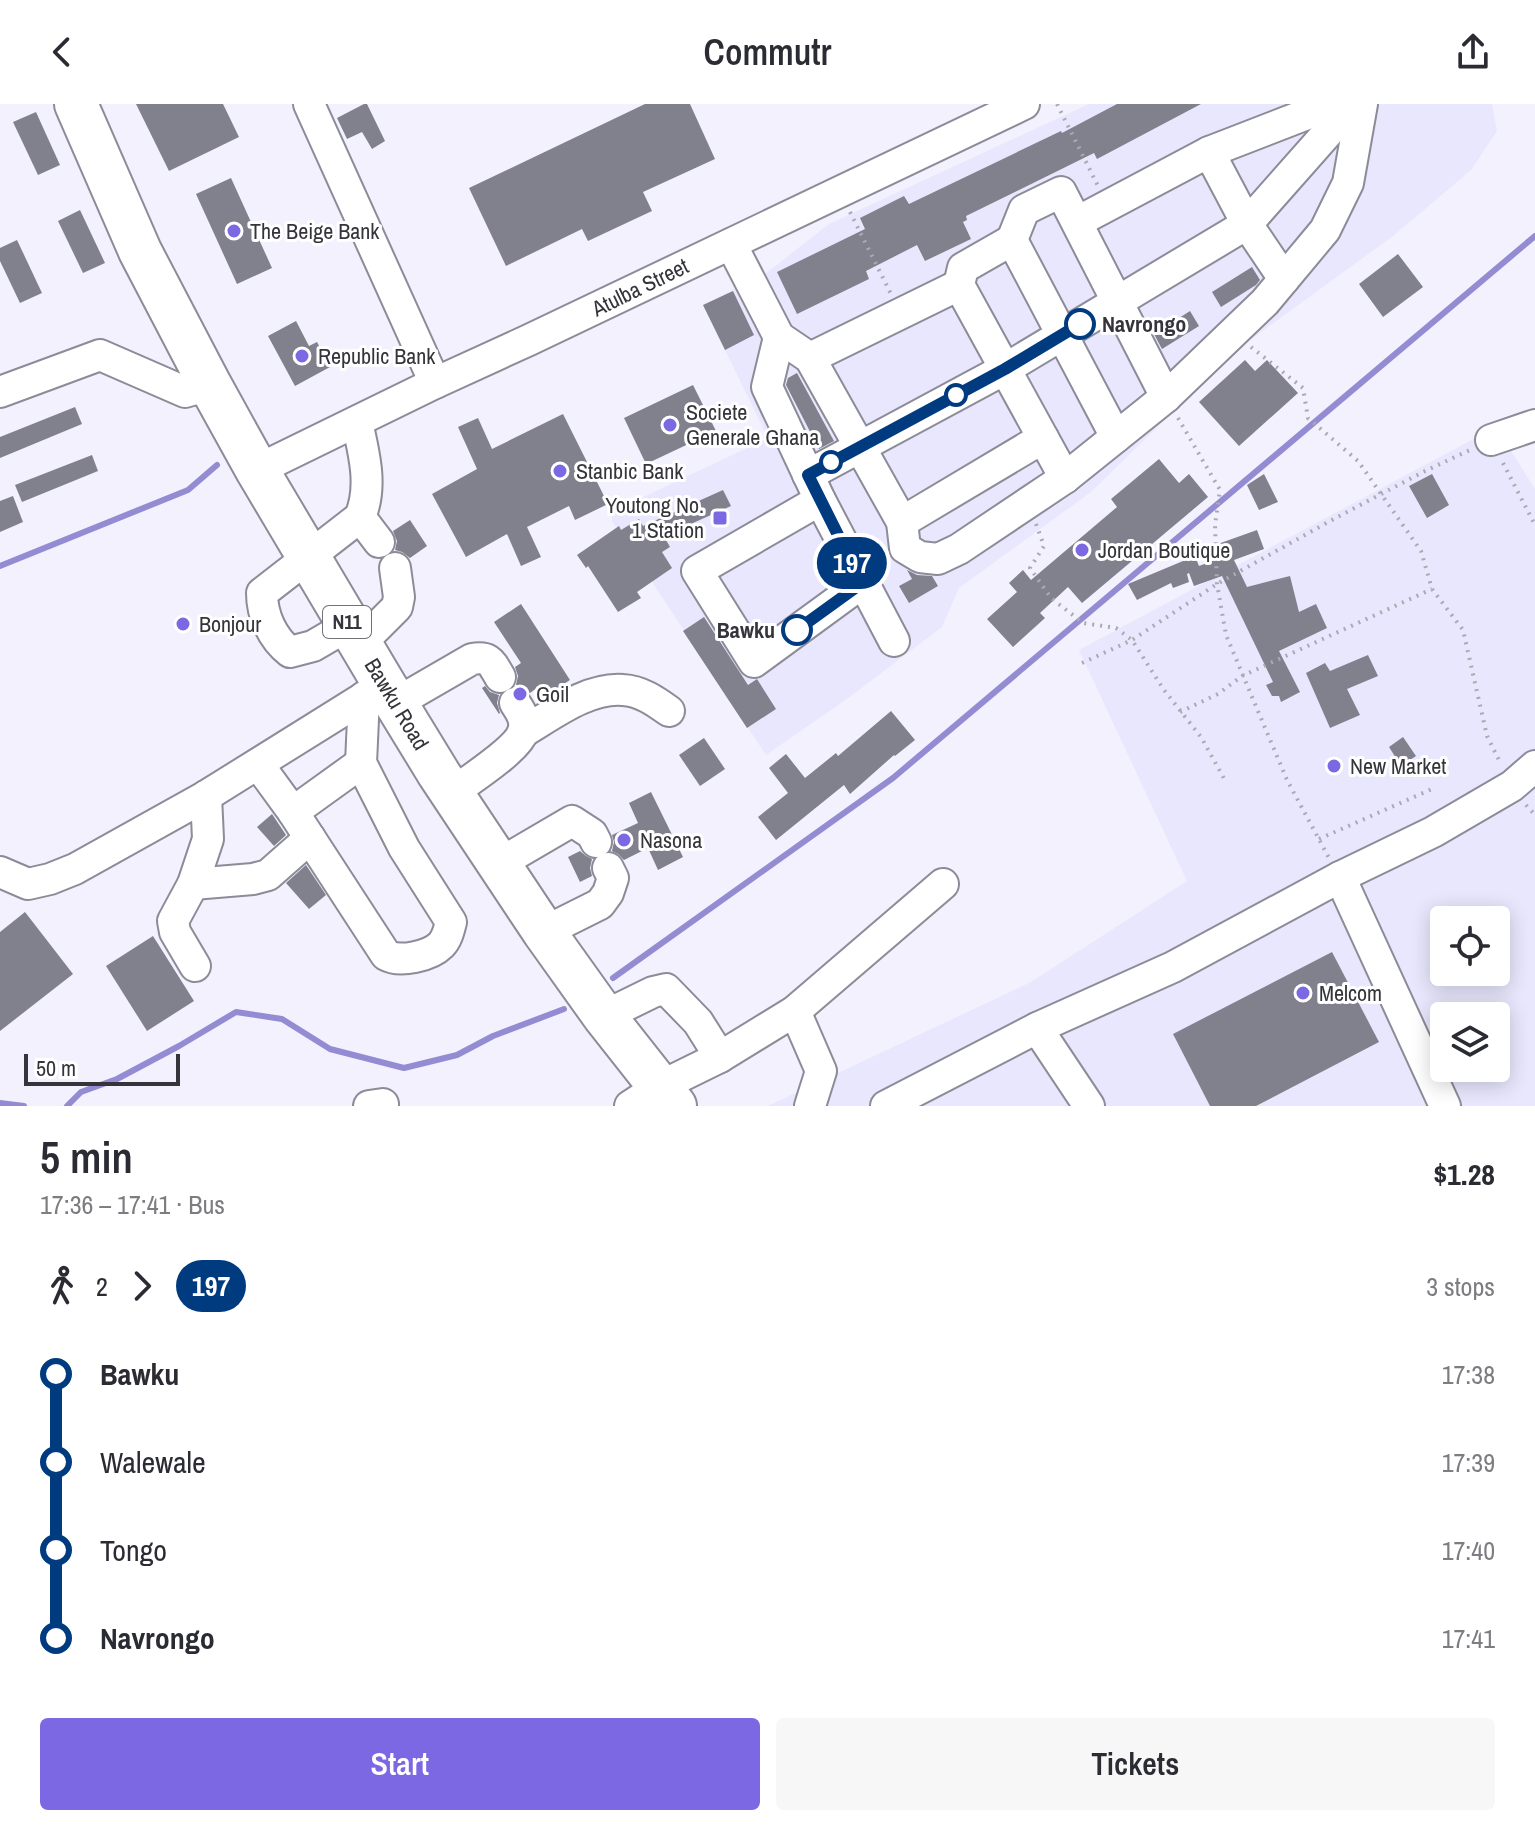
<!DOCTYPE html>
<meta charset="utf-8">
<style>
body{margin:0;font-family:"Archivo Narrow",sans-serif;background:#f7f7f7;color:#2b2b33;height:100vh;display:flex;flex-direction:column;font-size:30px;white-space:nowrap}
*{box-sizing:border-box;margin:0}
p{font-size:26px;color:#7c7c81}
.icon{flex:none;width:44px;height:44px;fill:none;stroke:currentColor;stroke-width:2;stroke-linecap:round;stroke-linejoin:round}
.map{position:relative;height:1002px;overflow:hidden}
.side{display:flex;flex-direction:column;background:#fff;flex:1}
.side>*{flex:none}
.badge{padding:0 16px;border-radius:26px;font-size:28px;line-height:52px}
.controls{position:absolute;left:1430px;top:802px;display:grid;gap:16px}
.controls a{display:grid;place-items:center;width:80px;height:80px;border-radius:8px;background:#fff;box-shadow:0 4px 20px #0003;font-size:40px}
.scale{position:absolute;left:24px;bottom:20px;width:156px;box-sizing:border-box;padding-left:8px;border:4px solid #35343a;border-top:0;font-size:22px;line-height:28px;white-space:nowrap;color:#35343a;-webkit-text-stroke:6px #fff;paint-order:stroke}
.map>.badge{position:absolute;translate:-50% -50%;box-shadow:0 0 0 4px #fff}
.legs{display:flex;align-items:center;gap:12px;height:88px;padding:0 40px;font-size:26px}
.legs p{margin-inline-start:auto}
.head{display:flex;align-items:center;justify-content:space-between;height:136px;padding:0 40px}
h1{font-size:44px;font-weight:600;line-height:60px}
.button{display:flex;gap:16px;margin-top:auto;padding:16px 40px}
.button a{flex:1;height:92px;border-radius:8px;background:#7d68e4;color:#fff;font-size:32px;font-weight:600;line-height:92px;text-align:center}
.button a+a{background:#f7f7f7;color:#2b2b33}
ul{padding:0 40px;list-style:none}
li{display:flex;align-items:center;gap:28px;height:88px;font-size:30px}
li i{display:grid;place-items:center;width:12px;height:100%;margin:0 10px;background:currentColor}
li i::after{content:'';width:20px;height:20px;margin:-10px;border:6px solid;border-radius:50%;background:#fff}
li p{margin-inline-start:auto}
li:first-child i{background:linear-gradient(#0000 50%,currentColor 0)}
li:last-child i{background:linear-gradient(currentColor 50%,#0000 0)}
header{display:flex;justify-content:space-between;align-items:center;height:104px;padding:0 40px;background:#fff;font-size:36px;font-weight:600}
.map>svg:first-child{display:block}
</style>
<header><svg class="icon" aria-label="back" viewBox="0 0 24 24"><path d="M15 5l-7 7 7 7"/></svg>Commutr<svg class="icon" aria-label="share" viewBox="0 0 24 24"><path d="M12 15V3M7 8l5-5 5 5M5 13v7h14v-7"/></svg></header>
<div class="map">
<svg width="1535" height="1002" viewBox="0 0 1535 1002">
<rect width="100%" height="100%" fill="#f2f1fd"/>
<g fill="#e8e7fd" fill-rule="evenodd">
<polygon points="1089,0 1492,0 1497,27 1471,66 1393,132 1235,247 1091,388 959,484 942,523 847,595 766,651 612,417 612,408 768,334 703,201 765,170 829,120"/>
<path d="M1496,323L1535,385V1002H768L1031,878L1187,777L1079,546ZM1444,816H1496V868H1444ZM1444,912H1496V964H1444Z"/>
</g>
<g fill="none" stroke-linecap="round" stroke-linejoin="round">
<g stroke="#938cd3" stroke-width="6">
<polyline points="0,462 188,386 217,361"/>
<polyline points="613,874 893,674 1535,132"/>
<polyline points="0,999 24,1002"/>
<polyline points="67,1002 81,988 117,975 179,942 236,908 282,915 330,945 404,964 457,951 493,932 564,905"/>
</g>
</g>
<g fill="#81808d">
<polygon points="136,0 223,0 239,33 169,67"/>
<polygon points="364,0 367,0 385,37 372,45 362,28 347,35 337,14"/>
<polygon points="645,0 690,0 715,55 643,88 652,107 588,137 582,125 506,162 469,84"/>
<polygon points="1117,0 1201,0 1097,55 1094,49 966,112 967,116 963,118 971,135 925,157 917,141 866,167 869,175 797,210 777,168 865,125 860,114 904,92 909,100 1061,27 1062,29"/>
<polygon points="36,8 60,61 38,71 13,18"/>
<polygon points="231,74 272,164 237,180 196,90"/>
<polygon points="80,106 105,159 83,169 58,117"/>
<polygon points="17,136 42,189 20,199 0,157 0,144"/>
<polygon points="1398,150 1423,183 1383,213 1359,180"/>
<polygon points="1252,163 1260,176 1256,181 1221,203 1212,188"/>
<polygon points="733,187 754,231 725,246 703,201"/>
<polygon points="1190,207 1199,222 1162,245 1154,230"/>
<polygon points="296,217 309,242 317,238 330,263 295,282 268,232"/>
<polygon points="1245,256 1255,267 1267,256 1298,289 1239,342 1199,298"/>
<polygon points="797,269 834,337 819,345 786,281 788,274"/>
<polygon points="693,281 716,327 646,360 624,314"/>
<polygon points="75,303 82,320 0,354 0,333"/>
<polygon points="563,310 608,400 575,416 569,402 527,423 541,453 521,462 507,430 466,453 432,390 477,365 458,323 478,314 492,345"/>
<polygon points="92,351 98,367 22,398 15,381"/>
<polygon points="1159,355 1179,379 1189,370 1208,393 1082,499 1068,483 1040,509 1045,514 1013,543 987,515 1017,488 1009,479 1023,466 1031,476 1117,403 1111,395"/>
<polygon points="1264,370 1278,398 1259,406 1247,381"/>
<polygon points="1432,370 1449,401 1427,414 1409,382"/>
<polygon points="723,386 731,402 673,428 677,432 666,436 670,443 662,448 672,464 637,488 641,494 618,508 588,462 586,464 577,451 619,422 621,426 639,415 643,422"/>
<polygon points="13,392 23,418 0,428 0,397"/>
<polygon points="410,416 427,442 410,454 402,448 395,446 397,437 393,427"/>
<polygon points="1257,426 1264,445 1234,456 1247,483 1290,472 1299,508 1316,500 1327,524 1279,547 1300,588 1281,598 1279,592 1272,592 1266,581 1273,578 1222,472 1194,482 1189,469 1187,470 1189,478 1173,484 1171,479 1137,496 1128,480 1195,452 1199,462 1220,454 1215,441"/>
<polygon points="907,466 917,471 932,472 938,482 909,499 899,482 912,475"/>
<polygon points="521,500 570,576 547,591 541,581 530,589 524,583 516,581 518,572 515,563 521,559 494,518"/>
<polygon points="704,513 748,581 757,575 776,605 747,624 683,527"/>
<polygon points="1368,551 1378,572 1347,585 1360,611 1330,624 1306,569 1325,559 1330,567"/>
<polygon points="485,582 490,588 499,591 497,599 500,609 499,610 482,584"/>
<polygon points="891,607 915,636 895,652 894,651 850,690 844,681 776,736 758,713 788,689 769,664 786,650 805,674 836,649 838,652"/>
<polygon points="1403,633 1416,652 1401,662 1389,643"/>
<polygon points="704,634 725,665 700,682 679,651"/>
<polygon points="651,688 683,753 658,766 648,744 624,756 618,750 612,747 614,738 612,731 638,719 629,699"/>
<polygon points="272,710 286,731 274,742 257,723"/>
<polygon points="580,747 586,752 592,755 590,764 592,772 580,778 568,753"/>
<polygon points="306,761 326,791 309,805 286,779"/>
<polygon points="25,808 73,870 0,927 0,828"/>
<polygon points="153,832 194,897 147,927 106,862"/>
<polygon points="1332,848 1379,938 1256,1002 1210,1002 1173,930"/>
</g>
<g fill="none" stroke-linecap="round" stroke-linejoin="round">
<defs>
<g id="minor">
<polyline points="309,0 435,279"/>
<polyline points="1209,48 1247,120 1284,175"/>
<polyline points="1077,118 1209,48 1333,0"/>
<polyline points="1012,136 1024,106 1061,88 1166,293"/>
<polyline points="731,140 779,233 810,254 902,418 905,444 920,453 938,455 959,445 1065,374 1166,293 1265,198 1325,126 1348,79 1362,0"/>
<polyline points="779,233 767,283 820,396 894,537"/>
<polyline points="810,254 959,181"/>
<polyline points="0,288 100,251 185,288 210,281"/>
<polyline points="1491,336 1535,321"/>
<polyline points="257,366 435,279 529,236 1024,0"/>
<polyline points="808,371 1005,265 1247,120 1353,0"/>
<polyline points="1065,374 959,181 963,164 1012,136 1116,333"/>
<polyline points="820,396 697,467 754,558 862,479"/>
<polyline points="360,413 379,438"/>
<polyline points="902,418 1043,334"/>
<path d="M349,521L313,542L290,548C272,534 262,511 262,489L360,413C373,383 364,349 357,318"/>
<polyline points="360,540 397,503 399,493 395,464"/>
<path d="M396,599L472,555C490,552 491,558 500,573"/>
<path d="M523,628C552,611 588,583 623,586C641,587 655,597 669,607"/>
<path d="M258,660L293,708L386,851C400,859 430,852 441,841C447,835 449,826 451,818L404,744L361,659L364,593"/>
<path d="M452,689C468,677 517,646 523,628C527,617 521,608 515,599"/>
<polyline points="293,708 361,659"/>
<polyline points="500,759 572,717 592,730 596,738"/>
<polyline points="0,768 28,780 50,775 75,765 206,692 376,586"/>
<polyline points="1340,773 1445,1002"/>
<polyline points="193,780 253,775 268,771 310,734"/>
<polyline points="544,828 600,800 608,789 613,774 608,764"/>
<polyline points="195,862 175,828 173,817 193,780 208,735 206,692"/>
<polyline points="795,907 821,967 810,1002"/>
<polyline points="604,912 653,888 666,885 698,918 720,953"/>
<polyline points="1037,924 1089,1002"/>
<polyline points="369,1002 383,1000"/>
<polyline points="630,1002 659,983 720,953 795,907 943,780"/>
<polyline points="886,1002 1037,924 1173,863 1340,773 1433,728 1512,682 1535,662"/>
</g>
<polyline id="highway" points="76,0 140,147 210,281 257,366 384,580 439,670 544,828 604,912 675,1002"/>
</defs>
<use href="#minor" stroke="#8c8b98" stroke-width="34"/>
<use href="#highway" stroke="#8c8b98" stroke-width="46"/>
<g stroke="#abaab3" stroke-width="4" stroke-dasharray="2 6" stroke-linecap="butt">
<polyline points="1057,0 1098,82"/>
<polyline points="850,108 891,190"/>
<polyline points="1251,243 1303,284 1308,314 1358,357 1421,447 1432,485 1463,526 1487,632 1501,660"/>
<polyline points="1178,314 1220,386 1215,421 1217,480 1226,531 1287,676 1329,754"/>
<polyline points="1503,359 1535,421"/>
<polyline points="1036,420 1044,442 1030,464 1051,494 1083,519 1116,524 1132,536 1164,586 1201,633 1226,678"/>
<polyline points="1082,559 1132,536 1217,480 1330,417 1423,368 1470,346"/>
<polyline points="1180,608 1218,590 1242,572 1432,485"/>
<polyline points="1526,701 1535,711"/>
<polyline points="1319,735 1432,685"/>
</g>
<use href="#minor" stroke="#fff" stroke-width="30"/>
<use href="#highway" stroke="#fff" stroke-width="42"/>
</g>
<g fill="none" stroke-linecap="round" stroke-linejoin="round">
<defs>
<polyline id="line-1" points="797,526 862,479 808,371 1005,265 1080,220"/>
</defs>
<use href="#line-1" stroke="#fff" stroke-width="18"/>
<use href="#line-1" stroke="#003b80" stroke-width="12"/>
</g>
<g fill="#7d68e4" stroke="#fff" stroke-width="3">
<circle cx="234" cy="127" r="8"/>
<circle cx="302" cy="252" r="8"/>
<circle cx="670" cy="321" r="8"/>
<circle cx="560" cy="367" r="8"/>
<rect x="712" y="406" width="16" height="16" rx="4"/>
<circle cx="1082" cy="446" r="8"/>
<circle cx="183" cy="520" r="8"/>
<circle cx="520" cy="590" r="8"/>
<circle cx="1334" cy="662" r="8"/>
<circle cx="624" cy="736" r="8"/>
<circle cx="1303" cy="889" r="8"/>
</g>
<g fill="#fff" stroke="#003b80" stroke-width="4">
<circle cx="1080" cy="220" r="14"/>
<circle cx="956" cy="291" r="10"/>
<circle cx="831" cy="358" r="10"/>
<circle cx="797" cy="526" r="14"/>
</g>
<g text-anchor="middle" stroke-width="6" stroke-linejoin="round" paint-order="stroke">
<rect fill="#fff" stroke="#727175" stroke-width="2" x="323" y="502" width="48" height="32" rx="6"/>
<g font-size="20" font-weight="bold" fill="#35343a">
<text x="347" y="525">N11</text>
</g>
<g font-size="22" fill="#35343a" stroke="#fff" text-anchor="start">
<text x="250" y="135">The Beige Bank</text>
<text x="318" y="260">Republic Bank</text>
<text x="686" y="316">Societe<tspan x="686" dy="25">Generale Ghana</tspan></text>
<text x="576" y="375">Stanbic Bank</text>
<text x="704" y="409" text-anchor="end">Youtong No.<tspan x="704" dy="25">1 Station</tspan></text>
<text x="1098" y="454">Jordan Boutique</text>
<text x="199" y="528">Bonjour</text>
<text x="536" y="598">Goil</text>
<text x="1350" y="670">New Market</text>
<text x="640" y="744">Nasona</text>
<text x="1319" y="897">Melcom</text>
</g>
<g font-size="22" fill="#35343a" stroke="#fff">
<text transform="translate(640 183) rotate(-26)" y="8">Atulba Street</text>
<text transform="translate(397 600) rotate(59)" y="8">Bawku Road</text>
</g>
<g font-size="22" font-weight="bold" fill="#35343a" stroke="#fff" text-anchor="start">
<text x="1102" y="228">Navrongo</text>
<text x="775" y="534" text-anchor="end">Bawku</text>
</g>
</g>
</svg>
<div class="controls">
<a><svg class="icon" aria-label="locate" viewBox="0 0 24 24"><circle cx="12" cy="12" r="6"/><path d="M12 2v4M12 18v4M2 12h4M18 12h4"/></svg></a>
<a><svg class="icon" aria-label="layers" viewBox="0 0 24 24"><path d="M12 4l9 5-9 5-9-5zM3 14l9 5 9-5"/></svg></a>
</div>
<div class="scale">50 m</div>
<b class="badge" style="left:852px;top:459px;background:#003b80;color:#fff">197</b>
</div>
<section class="side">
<div class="head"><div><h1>5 min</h1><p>17:36 – 17:41 · Bus</p></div><b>$1.28</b></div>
<div class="legs"><svg class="icon" aria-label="walk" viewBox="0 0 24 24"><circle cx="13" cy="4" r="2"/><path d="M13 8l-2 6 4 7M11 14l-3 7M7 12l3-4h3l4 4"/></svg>2<svg class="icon" aria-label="forward" viewBox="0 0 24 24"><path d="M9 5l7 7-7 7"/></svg><b class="badge" style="background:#003b80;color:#fff">197</b><p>3 stops</p></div>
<ul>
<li><i style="color:#003b80"></i><b>Bawku</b><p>17:38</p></li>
<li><i style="color:#003b80"></i><span>Walewale</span><p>17:39</p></li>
<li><i style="color:#003b80"></i><span>Tongo</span><p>17:40</p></li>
<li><i style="color:#003b80"></i><b>Navrongo</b><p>17:41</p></li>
</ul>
<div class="button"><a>Start</a><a>Tickets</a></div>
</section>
